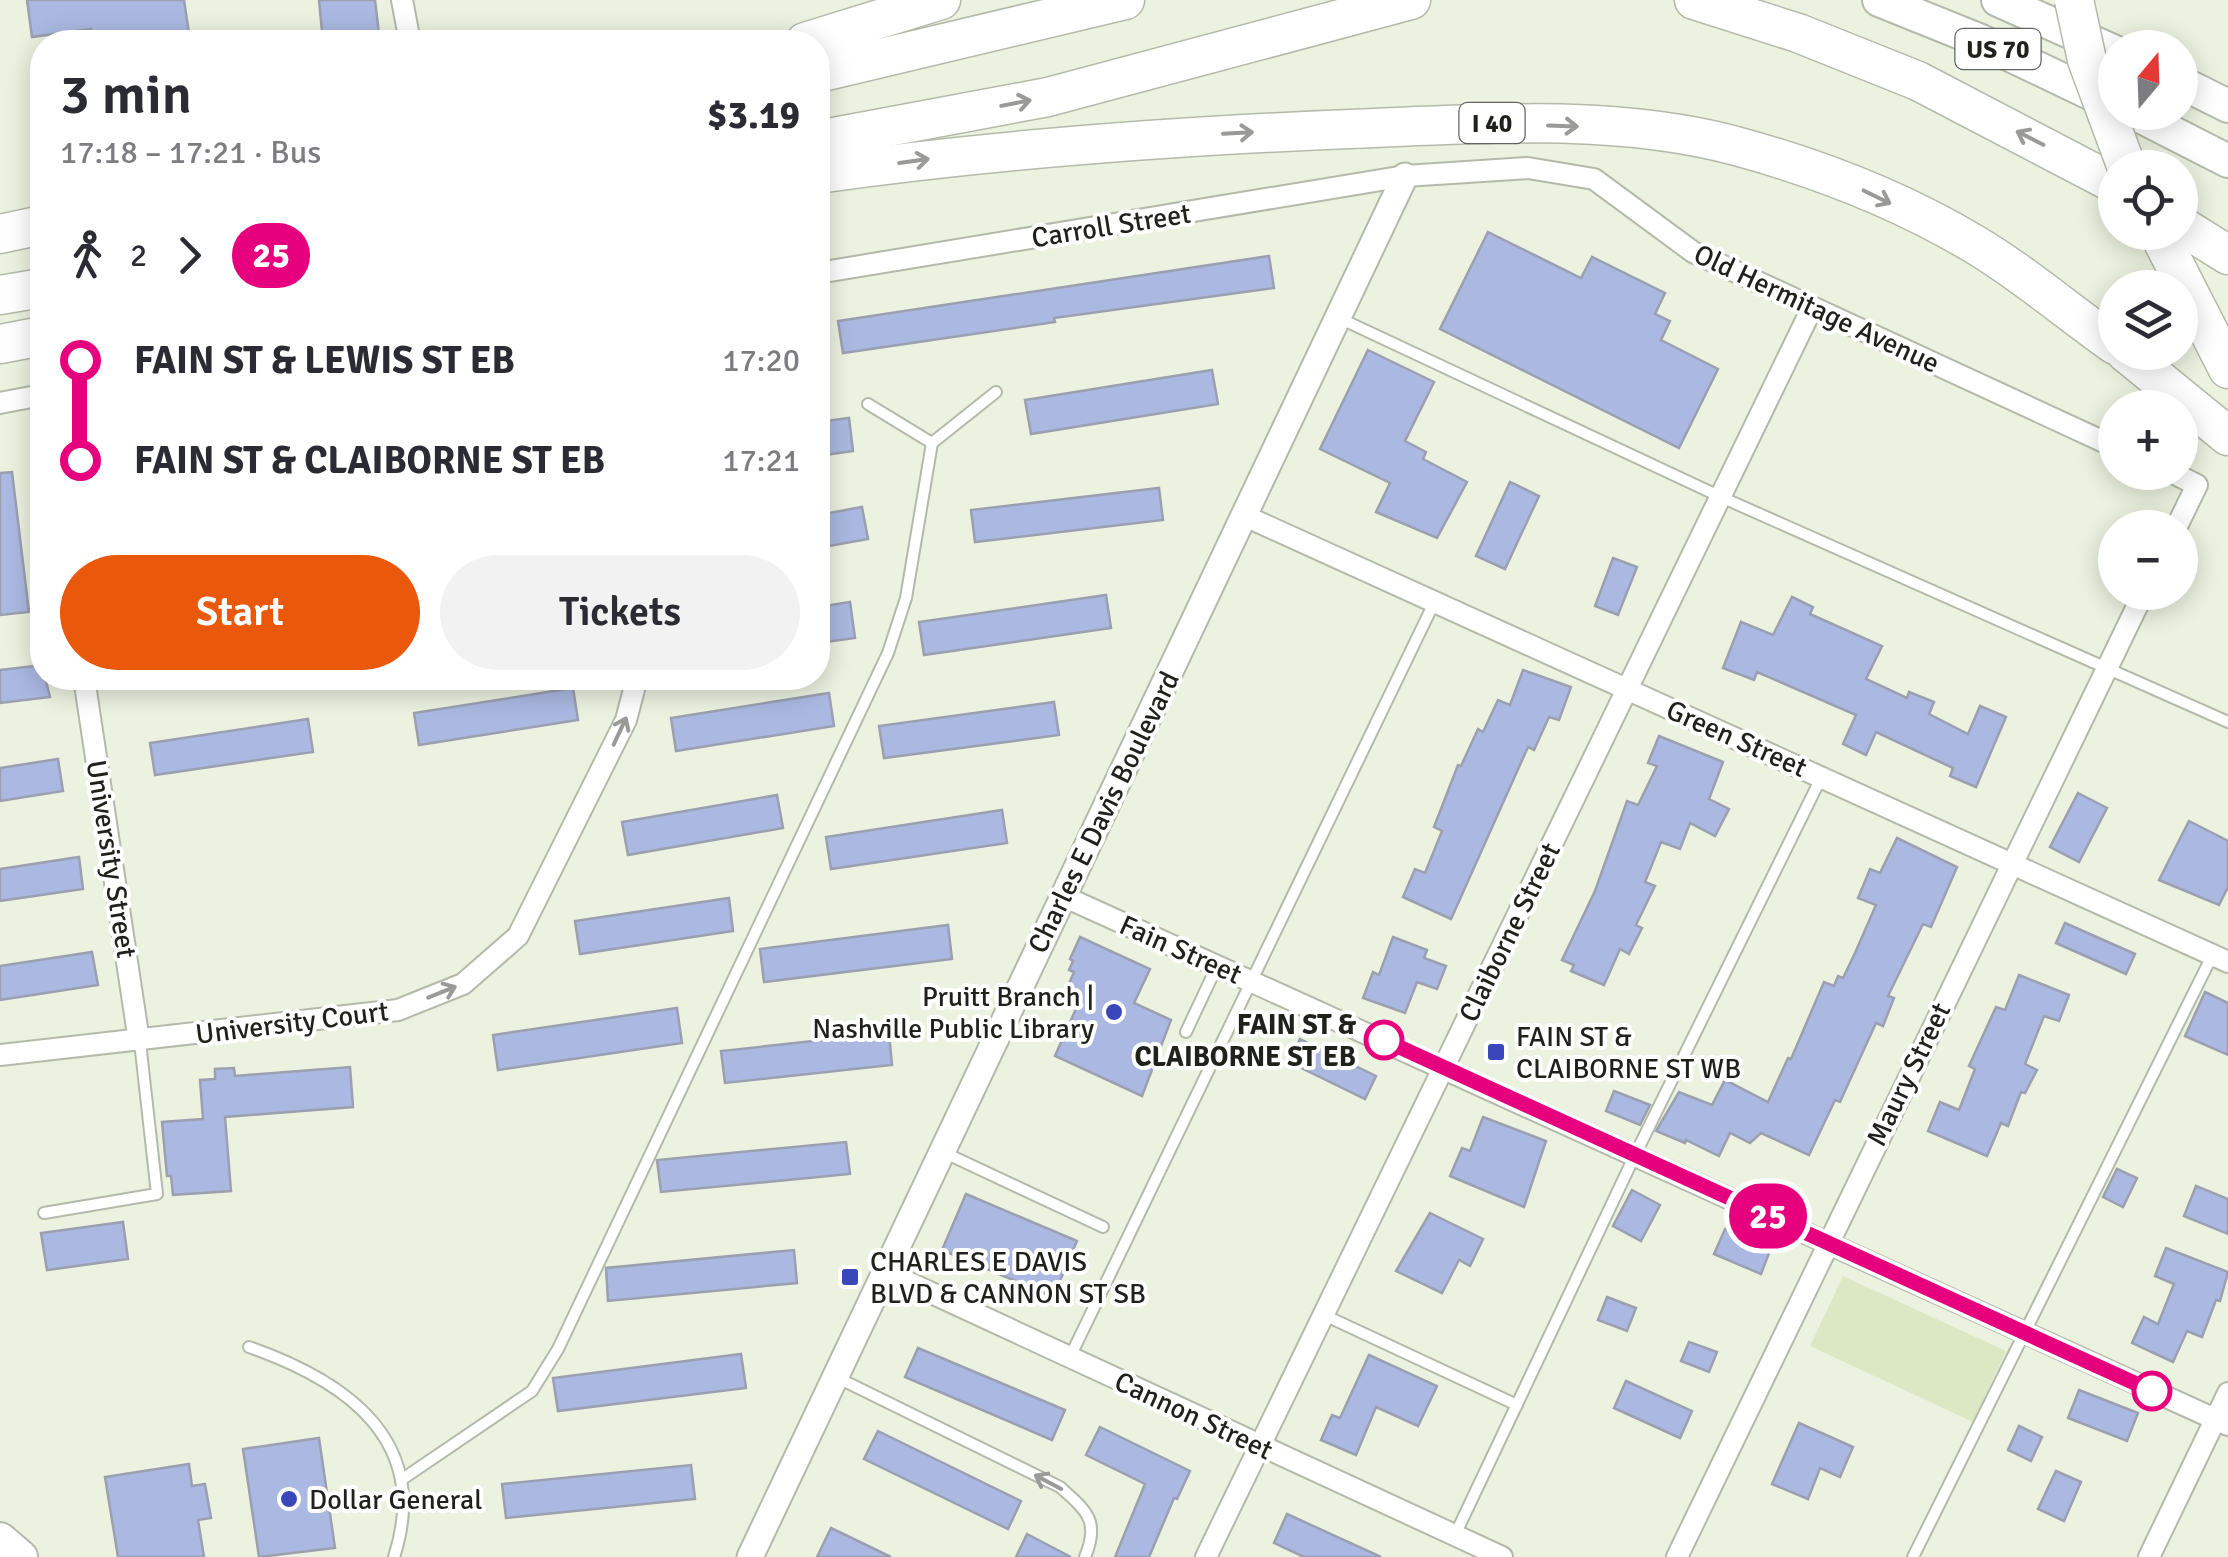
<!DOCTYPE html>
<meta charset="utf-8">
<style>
body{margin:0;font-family:Signika,sans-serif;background:#f2f2f3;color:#2b2b33;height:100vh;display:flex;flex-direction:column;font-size:38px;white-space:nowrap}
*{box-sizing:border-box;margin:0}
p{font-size:32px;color:#7c7c81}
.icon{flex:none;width:55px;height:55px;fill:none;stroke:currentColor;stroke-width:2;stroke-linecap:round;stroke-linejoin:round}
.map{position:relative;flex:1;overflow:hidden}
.drawer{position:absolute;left:30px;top:30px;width:800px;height:660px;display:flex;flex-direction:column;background:#fff;border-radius:40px;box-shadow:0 5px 25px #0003}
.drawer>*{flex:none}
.badge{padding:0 20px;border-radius:32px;font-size:35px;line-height:65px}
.needle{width:65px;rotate:19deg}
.controls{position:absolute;left:2098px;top:30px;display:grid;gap:20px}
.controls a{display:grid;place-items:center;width:100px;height:100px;border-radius:50%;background:#fff;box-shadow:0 5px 25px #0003;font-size:50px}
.map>.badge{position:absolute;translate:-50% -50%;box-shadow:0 0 0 5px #fff}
.legs{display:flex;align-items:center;gap:15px;height:110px;padding:0 30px;font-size:32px}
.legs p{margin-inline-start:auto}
.head{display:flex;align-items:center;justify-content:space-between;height:170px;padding:0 30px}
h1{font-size:55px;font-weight:600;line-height:75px}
.cta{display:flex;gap:20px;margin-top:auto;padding:20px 30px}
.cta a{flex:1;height:115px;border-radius:60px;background:#ea580c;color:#fff;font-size:40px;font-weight:600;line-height:115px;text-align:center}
.cta a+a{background:#f2f2f3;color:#2b2b33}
ul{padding:0 30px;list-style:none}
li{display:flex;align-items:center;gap:35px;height:100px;font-size:38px}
li i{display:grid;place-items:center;width:15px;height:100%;margin:0 12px;background:currentColor}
li i::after{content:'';width:25px;height:25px;margin:-12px;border:8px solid;border-radius:50%;background:#fff}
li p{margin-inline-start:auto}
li:first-child i{background:linear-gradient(#0000 50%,currentColor 0)}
li:last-child i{background:linear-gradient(currentColor 50%,#0000 0)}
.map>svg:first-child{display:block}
</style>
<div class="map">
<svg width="2228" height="1557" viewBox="0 0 2228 1557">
<rect width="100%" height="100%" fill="#ecf2e0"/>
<polygon fill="#dce8c3" points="1843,1276 2006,1351 1973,1422 1810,1346"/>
<g fill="#abb8e1" stroke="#9ba0b0" stroke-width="2.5">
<polygon points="27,0 184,0 190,40 93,42 91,29 32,37"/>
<polygon points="319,0 375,0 380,42 323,42"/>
<polygon points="1488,232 1581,278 1592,257 1665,293 1655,314 1670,321 1661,340 1718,369 1679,448 1440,329"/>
<polygon points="1269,256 1274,288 1054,318 1055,322 843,353 838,321"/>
<polygon points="1368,350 1434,382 1405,441 1426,452 1423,459 1467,482 1437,538 1376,512 1390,483 1320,449"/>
<polygon points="1212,370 1218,404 1031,434 1025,400"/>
<polygon points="849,418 853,451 818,456 818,422"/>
<polygon points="12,472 29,612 0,615 0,473"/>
<polygon points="1510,482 1539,496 1505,569 1476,556"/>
<polygon points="1159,488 1163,520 975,542 971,510"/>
<polygon points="862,507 868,539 818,548 818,515"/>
<polygon points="1613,558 1637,567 1618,615 1595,606"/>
<polygon points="1106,595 1111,628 924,655 919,622"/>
<polygon points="1792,597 1813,607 1810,614 1882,646 1866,679 1907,698 1909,692 1934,702 1929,714 1968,734 1980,706 2006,717 1976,787 1950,776 1953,768 1876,732 1866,755 1843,744 1856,715 1757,672 1754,680 1723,668 1741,622 1773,635"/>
<polygon points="850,602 855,638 818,643 818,607"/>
<polygon points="42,665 50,697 0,703 0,670"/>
<polygon points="1523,670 1571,687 1559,720 1549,717 1534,750 1528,747 1451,919 1403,897 1415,869 1425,873 1442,831 1434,827 1458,765 1461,766 1478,729 1483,732 1498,700 1510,705"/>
<polygon points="573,688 578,720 419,745 414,713"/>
<polygon points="829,693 834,726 676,751 671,718"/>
<polygon points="1054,702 1059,735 884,758 879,726"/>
<polygon points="308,719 313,752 155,775 150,743"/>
<polygon points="1659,736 1723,762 1709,799 1729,809 1715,836 1690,823 1680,849 1661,842 1645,882 1655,886 1636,925 1642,928 1629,954 1620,949 1604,985 1571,971 1574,965 1562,960 1595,891 1627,801 1638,805 1657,766 1648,763"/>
<polygon points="58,759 63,791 0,801 0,768"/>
<polygon points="2078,793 2107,808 2079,862 2050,847"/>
<polygon points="777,795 783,828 628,855 622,822"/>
<polygon points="1002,810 1007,843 831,869 826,837"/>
<polygon points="2189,821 2228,841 2228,887 2219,905 2159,880"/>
<polygon points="1897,838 1957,867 1931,927 1923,924 1888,996 1894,998 1883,1026 1876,1023 1840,1102 1835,1100 1809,1155 1761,1133 1750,1143 1730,1133 1719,1156 1686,1140 1685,1143 1656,1131 1679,1092 1712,1105 1725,1080 1768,1102 1788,1058 1791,1059 1824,982 1834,986 1838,976 1843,978 1855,953 1876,905 1858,898 1870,869 1880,873"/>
<polygon points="79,857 83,889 0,901 0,869"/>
<polygon points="729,898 733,931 580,954 575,921"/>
<polygon points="2065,923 2135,954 2126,974 2056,943"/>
<polygon points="948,925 952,959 764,982 760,949"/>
<polygon points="1080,937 1150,969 1134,1003 1171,1020 1142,1096 1055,1056 1079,1002 1064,995 1074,972 1069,970 1073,961 1070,959"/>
<polygon points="1393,937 1427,950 1424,958 1446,966 1437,989 1417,982 1405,1013 1363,998 1373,972 1379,975"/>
<polygon points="92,952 98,985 0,1000 0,966"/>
<polygon points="2019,975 2069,995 2059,1021 2044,1016 2025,1064 2037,1070 2025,1093 2021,1092 2008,1126 2001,1123 1987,1156 1928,1131 1940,1102 1959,1110 1975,1069 1969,1066 1996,1007 2005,1010"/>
<polygon points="2205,992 2228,1003 2228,1055 2185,1036"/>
<polygon points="677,1008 682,1043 498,1070 493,1035"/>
<polygon points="889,1033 892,1065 725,1083 721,1051"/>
<polygon points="1300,1039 1376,1076 1365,1099 1289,1062"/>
<polygon points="350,1067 353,1107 225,1117 231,1191 173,1195 171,1176 167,1176 162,1122 203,1119 200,1080 215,1079 215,1069 234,1068 235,1076"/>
<polygon points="1614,1091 1650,1105 1640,1125 1606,1111"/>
<polygon points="1483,1117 1546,1141 1524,1207 1450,1176 1462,1148 1470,1151"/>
<polygon points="846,1142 850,1174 661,1192 657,1160"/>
<polygon points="2117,1169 2137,1178 2123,1207 2103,1197"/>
<polygon points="2196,1186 2228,1199 2228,1234 2184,1216"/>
<polygon points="1632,1190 1660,1205 1641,1241 1613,1226"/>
<polygon points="966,1194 1077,1241 1053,1297 942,1250"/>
<polygon points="1430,1213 1483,1239 1470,1266 1459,1260 1442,1293 1396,1271"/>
<polygon points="123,1222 128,1259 47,1270 41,1233"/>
<polygon points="1725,1229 1771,1248 1761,1274 1714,1254"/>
<polygon points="2166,1248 2228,1272 2220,1301 2216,1300 2202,1337 2187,1331 2173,1362 2132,1343 2144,1317 2158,1324 2174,1284 2155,1276"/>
<polygon points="794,1250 797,1283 608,1301 606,1268"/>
<polygon points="1607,1297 1636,1308 1627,1331 1598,1320"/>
<polygon points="1689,1342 1717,1352 1709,1372 1681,1361"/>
<polygon points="918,1348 1065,1410 1052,1440 905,1377"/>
<polygon points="741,1354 746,1388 558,1411 553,1378"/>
<polygon points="1369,1355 1437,1386 1418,1426 1376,1407 1356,1455 1321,1440 1332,1415 1340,1418"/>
<polygon points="1626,1381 1692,1411 1680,1438 1614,1408"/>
<polygon points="2079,1390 2138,1413 2127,1441 2068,1418"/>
<polygon points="1799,1423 1853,1447 1840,1477 1820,1468 1808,1499 1772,1484"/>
<polygon points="2019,1426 2042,1437 2031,1461 2008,1450"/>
<polygon points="1100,1427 1190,1471 1177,1499 1174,1498 1149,1557 1115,1557 1145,1484 1086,1455"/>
<polygon points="878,1431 1021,1501 1008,1529 864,1459"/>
<polygon points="319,1438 335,1548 259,1557 243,1449"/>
<polygon points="189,1464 192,1486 205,1484 211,1518 198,1520 204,1557 118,1557 105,1477"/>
<polygon points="691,1465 695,1499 506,1518 502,1484"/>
<polygon points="2056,1471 2081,1482 2064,1521 2038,1509"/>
<polygon points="1287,1514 1381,1557 1304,1557 1274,1543"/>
<polygon points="831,1528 891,1557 817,1557"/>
<polygon points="1027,1534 1071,1557 1016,1557"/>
</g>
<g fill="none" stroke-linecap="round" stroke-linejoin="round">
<defs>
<g id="service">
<polyline points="1339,318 1721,497 2228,722"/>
<polyline points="868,404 932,443"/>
<polyline points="1186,1032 1217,966"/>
<polyline points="943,1152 1103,1227"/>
<polyline points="44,1213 157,1194 140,1042"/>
<polyline points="1324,1315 1517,1405"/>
<path d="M249,1347C346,1381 432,1440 394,1557"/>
<polyline points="1070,1357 1434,603"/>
<path d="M836,1377L1060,1487C1087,1511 1100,1521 1085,1557"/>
<polyline points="401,1480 532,1391 558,1349 888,653 906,598 932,443 996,392"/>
<polyline points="1455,1535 1635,1155 1822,776"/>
<polyline points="1913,1557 2212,956"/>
</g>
<g id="minor">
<polyline points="402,0 410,42"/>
<polyline points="818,273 1405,176 1528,168 1594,179 1693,252 2115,447"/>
<polyline points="0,403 42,395"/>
<polyline points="2171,472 2197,485 2176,528"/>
<polyline points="1245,516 2228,962"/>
<polyline points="84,678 139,1041"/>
<polyline points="1063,896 2228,1425"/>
<polyline points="0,1055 398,1010 463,984 518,936 626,720 637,678"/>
<polyline points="886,1272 1502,1557"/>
<polyline points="1206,1557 1812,308"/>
<polyline points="1677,1557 2144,592"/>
<polyline points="2149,1557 2228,1393"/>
</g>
<polyline id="tertiary" points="750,1557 1405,176"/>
<g id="primary">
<polyline points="1879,0 1981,41 2115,105"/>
<polyline points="1998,0 2115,52"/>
<polyline points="2180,82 2228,106"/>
<polyline points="2132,112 2228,161"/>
<polyline points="0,1539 21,1557"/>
</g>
<g id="motorway">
<polyline points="1694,0 1798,33 1918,81 2115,184"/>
<polyline points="805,42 941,0"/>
<polyline points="818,73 1125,0"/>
<polyline points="818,140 1048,97 1411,0"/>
<path d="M818,174C1003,148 1188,135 1375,128C1493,123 1620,115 1736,146C1817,168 1902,201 1974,244C2023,273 2068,312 2115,345"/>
<polyline points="2180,225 2228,255"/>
<polyline points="2158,232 2228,369"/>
<polyline points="0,234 42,225"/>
<polyline points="0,295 42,288"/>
<polyline points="0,344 42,336"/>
<polyline points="2125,352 2228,436"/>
</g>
</defs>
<use href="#service" stroke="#b4baa9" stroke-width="14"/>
<use href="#minor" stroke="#b4baa9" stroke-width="24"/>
<use href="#tertiary" stroke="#b4baa9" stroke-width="29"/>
<use href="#primary" stroke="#b4baa9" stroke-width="36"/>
<use href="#motorway" stroke="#b4baa9" stroke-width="41"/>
<use href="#service" stroke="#fff" stroke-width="10"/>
<use href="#minor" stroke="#fff" stroke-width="20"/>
<use href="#tertiary" stroke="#fff" stroke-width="25"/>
<use href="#primary" stroke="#fff" stroke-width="32"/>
<use href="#motorway" stroke="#fff" stroke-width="38"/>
<defs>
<polyline id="motorway-bridge" points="2074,0 2087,60 2127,168"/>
</defs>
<use href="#motorway-bridge" stroke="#b4baa9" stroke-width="41" stroke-linecap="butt"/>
<use href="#motorway-bridge" stroke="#fff" stroke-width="38"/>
</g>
<defs><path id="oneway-shaft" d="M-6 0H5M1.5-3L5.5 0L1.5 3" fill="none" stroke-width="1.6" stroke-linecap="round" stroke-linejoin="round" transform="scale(2.5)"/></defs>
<g stroke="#9a9b98">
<use href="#oneway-shaft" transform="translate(1016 103) rotate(-11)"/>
<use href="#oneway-shaft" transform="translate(1563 126) rotate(2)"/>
<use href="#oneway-shaft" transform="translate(1238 133) rotate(-3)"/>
<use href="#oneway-shaft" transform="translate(2030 138) rotate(-153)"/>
<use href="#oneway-shaft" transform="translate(914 161) rotate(-8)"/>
<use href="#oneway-shaft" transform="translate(1877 197) rotate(26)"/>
<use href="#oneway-shaft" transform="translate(620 731) rotate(-65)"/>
<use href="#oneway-shaft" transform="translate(442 992) rotate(-22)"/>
<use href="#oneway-shaft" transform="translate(1048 1482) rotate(-152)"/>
</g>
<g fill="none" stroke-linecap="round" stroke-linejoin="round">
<defs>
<polyline id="line-1" points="1384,1040 2152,1391"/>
</defs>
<use href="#line-1" stroke="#fff" stroke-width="22"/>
<use href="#line-1" stroke="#e6007e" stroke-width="15"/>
</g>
<g fill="#3947ba" stroke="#fff" stroke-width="4">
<circle cx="1114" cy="1012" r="10"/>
<rect x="1486" y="1042" width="20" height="20" rx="5"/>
<rect x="840" y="1267" width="20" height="20" rx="5"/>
<circle cx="289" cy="1499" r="10"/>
</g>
<g fill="#fff" stroke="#e6007e" stroke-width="5">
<circle cx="1384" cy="1040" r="18"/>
<circle cx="2152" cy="1391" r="18"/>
</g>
<g text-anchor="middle" stroke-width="8" stroke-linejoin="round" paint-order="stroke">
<g fill="#fff" stroke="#62645f" stroke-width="2.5">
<rect x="1955.5" y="29" width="85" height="40" rx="8"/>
<rect x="1459.5" y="103" width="65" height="40" rx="8"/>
</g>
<g font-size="25" font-weight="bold" fill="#1f211b">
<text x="1998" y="58">US 70</text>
<text x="1492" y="132">I 40</text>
</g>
<g font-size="28" fill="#1f211b" stroke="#fff">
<text transform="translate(1111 225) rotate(-9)" y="10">Carroll Street</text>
<text transform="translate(1817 308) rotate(25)" y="10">Old Hermitage Avenue</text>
<text transform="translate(1737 738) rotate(24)" y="10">Green Street</text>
<text transform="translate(1103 812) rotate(-64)" y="10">Charles E Davis Boulevard</text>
<text transform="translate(112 859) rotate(81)" y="10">University Street</text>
<text transform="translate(1509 932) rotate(-64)" y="10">Claiborne Street</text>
<text transform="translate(1181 949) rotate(24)" y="10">Fain Street</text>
<text transform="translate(292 1022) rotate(-7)" y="10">University Court</text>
<text transform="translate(1908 1074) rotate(-64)" y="10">Maury Street</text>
<text transform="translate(1194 1415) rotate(25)" y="10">Cannon Street</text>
</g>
<g font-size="28" fill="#1f211b" stroke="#fff" text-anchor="start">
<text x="1094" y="1006" text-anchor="end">Pruitt Branch |<tspan x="1094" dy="32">Nashville Public Library</tspan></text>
<text x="1516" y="1046">FAIN ST &amp;<tspan x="1516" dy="32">CLAIBORNE ST WB</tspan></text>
<text x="870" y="1271">CHARLES E DAVIS<tspan x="870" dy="32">BLVD &amp; CANNON ST SB</tspan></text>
<text x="309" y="1509">Dollar General</text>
</g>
<g font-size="28" font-weight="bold" fill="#1f211b" stroke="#fff" text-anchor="end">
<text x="1356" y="1034">FAIN ST &amp;<tspan x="1356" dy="32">CLAIBORNE ST EB</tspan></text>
</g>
</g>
</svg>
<div class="controls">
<a><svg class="needle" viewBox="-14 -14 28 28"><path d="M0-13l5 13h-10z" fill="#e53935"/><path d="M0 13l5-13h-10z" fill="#7c7c81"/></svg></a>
<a><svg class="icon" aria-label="locate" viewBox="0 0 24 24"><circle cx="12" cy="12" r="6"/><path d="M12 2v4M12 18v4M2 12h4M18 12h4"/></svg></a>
<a><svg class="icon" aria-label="layers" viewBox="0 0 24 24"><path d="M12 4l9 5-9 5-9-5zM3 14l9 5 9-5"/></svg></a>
<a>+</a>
<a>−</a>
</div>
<b class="badge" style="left:1768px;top:1216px;background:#e6007e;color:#fff">25</b>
<section class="drawer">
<div class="head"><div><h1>3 min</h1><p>17:18 – 17:21 · Bus</p></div><b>$3.19</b></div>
<div class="legs"><svg class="icon" aria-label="walk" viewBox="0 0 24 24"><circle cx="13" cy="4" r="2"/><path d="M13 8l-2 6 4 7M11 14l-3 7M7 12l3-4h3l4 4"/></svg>2<svg class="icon" aria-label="forward" viewBox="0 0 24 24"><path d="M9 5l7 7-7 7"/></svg><b class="badge" style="background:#e6007e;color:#fff">25</b></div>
<ul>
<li><i style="color:#e6007e"></i><b>FAIN ST &amp; LEWIS ST EB</b><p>17:20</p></li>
<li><i style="color:#e6007e"></i><b>FAIN ST &amp; CLAIBORNE ST EB</b><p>17:21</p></li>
</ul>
<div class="cta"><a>Start</a><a>Tickets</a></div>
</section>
</div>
